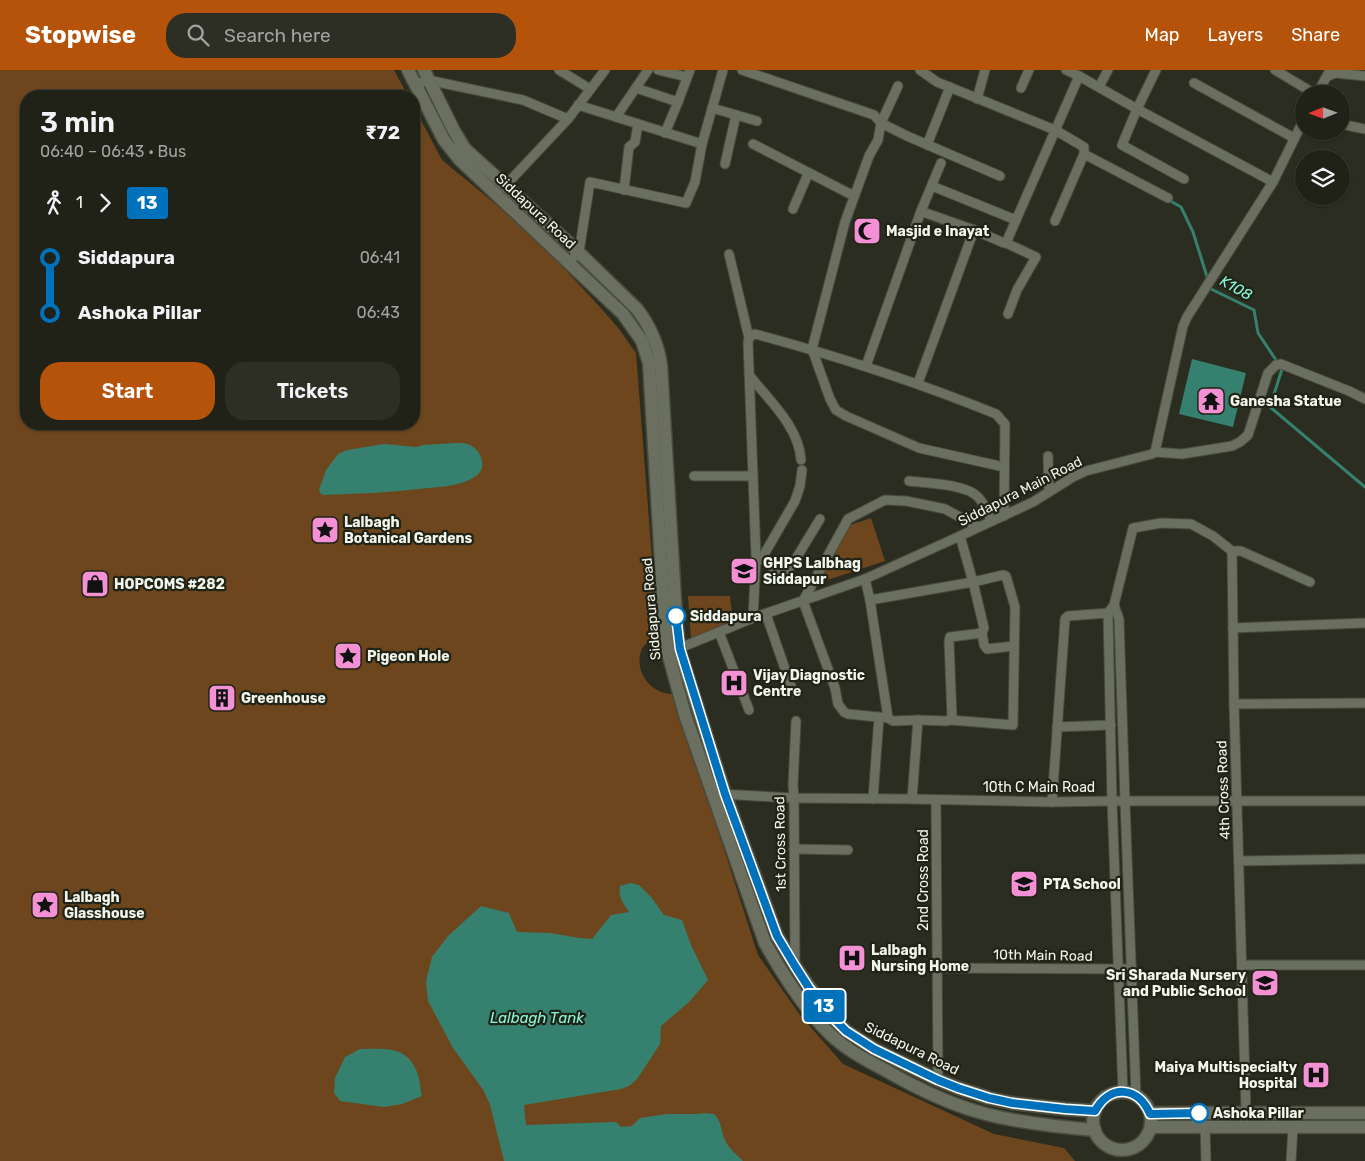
<!DOCTYPE html>
<meta charset="utf-8">
<style>
body{margin:0;font-family:Rubik,sans-serif;background:#2d2f24;color:#f1f3f6;height:100vh;display:flex;flex-direction:column;font-size:19px;white-space:nowrap}
*{box-sizing:border-box;margin:0}
p{font-size:16px;color:#a2a4a1}
.icon{flex:none;width:28px;height:28px;fill:none;stroke:currentColor;stroke-width:2;stroke-linecap:round;stroke-linejoin:round}
.map{position:relative;flex:1;overflow:hidden}
.details{position:absolute;left:20px;top:20px;width:400px;height:340px;display:flex;flex-direction:column;background:#202217;border-radius:20px;box-shadow:0 1px 4px #0004,0 0 0 1px #3d3f36}
.details>*{flex:none}
.badge{padding:0 10px;border-radius:4px;font-size:18px;line-height:32px}
.needle{width:32px;rotate:269deg}
.buttons{position:absolute;left:1295px;top:15px;display:grid;gap:10px}
.buttons a{display:grid;place-items:center;width:55px;height:55px;border-radius:50%;background:#202217;box-shadow:0 1px 4px #0004,0 0 0 1px #3d3f36;font-size:25px}
.map>.badge{position:absolute;translate:-50% -50%;box-shadow:0 0 0 2px #fff}
.legs{display:flex;align-items:center;gap:8px;height:55px;padding:0 20px;font-size:16px}
.legs p{margin-inline-start:auto}
.head{display:flex;align-items:center;justify-content:space-between;height:85px;padding:0 20px}
h1{font-size:28px;font-weight:600;line-height:38px}
.action{display:flex;gap:10px;margin-top:auto;padding:10px 20px}
.action a{flex:1;height:58px;border-radius:20px;background:#b45309;color:#fff;font-size:20px;font-weight:600;line-height:58px;text-align:center}
.action a+a{background:#2d2f24;color:#f1f3f6}
ul{padding:0 20px;list-style:none}
li{display:flex;align-items:center;gap:18px;height:55px;font-size:19px}
li i{display:grid;place-items:center;width:8px;height:100%;margin:0 6px;background:currentColor}
li i::after{content:'';width:12px;height:12px;margin:-6px;border:4px solid;border-radius:50%;background:#202217}
li p{margin-inline-start:auto}
li:first-child i{background:linear-gradient(#0000 50%,currentColor 0)}
li:last-child i{background:linear-gradient(currentColor 50%,#0000 0)}
header{display:flex;align-items:center;gap:30px;box-sizing:border-box;height:70px;padding:0 25px;background:#b45309;color:#fff}
header strong{font-size:24px}
nav{display:flex;gap:28px;margin-inline-start:auto;font-size:18px}
.search{width:350px;height:45px;background:#2d2f24;display:flex;align-items:center;gap:12px;box-sizing:border-box;padding:0 18px;border-radius:20px;color:#a2a4a1;font-size:19px}
.map>svg:first-child{display:block}
</style>
<header>
<strong>Stopwise</strong>
<div class="search"><svg class="icon" aria-label="search" viewBox="0 0 24 24"><circle cx="10" cy="10" r="6"/><path d="M15 15l6 6"/></svg>Search here</div>
<nav><a>Map</a><a>Layers</a><a>Share</a></nav>
</header>
<div class="map">
<svg width="1365" height="1091" viewBox="0 0 1365 1091">
<rect width="100%" height="100%" fill="#2a2d1f"/>
<g fill="#6e461d">
<path d="M0,0H394L408,26H26V354H414V37L442,90L531,163L600,237L619,259L636,283L658,566C652,570 643,574 641,581C634,603 652,625 674,624L758,885L800,945L843,994L994,1064L1064,1078L1075,1091H0Z"/>
<polygon points="871,448 885,491 815,514 844,457"/>
<polygon points="688,526 730,526 733,552 691,569"/>
</g>
<g fill="#35806e">
<polygon points="1192,289 1246,303 1233,357 1179,344"/>
<path d="M455,373C460,373 466,373 470,375C481,380 488,398 476,406C463,415 444,417 428,418C393,422 359,424 324,425L321,424L319,420L326,400L338,384L347,380L384,374L416,377L424,375Z"/>
<path d="M630,813L639,815L651,827L664,845L682,850L691,875L708,910L689,932L661,956L660,974L645,997L637,1009L629,1016L621,1019L524,1035L526,1055L616,1052L621,1057L632,1056L640,1048L667,1044H696L706,1043L714,1044C723,1054 720,1059 725,1070C728,1078 737,1085 743,1091H504L490,1035L484,1021L453,978L428,931L426,911L432,887L448,866L481,836L509,843L517,862L550,863L579,868L592,869L611,845L629,842C623,833 618,827 620,816Z"/>
<path d="M360,979C385,979 406,975 417,1002C420,1009 420,1019 422,1026L402,1034L384,1037L340,1031L334,1023L335,1008L345,987Z"/>
</g>
<g fill="none" stroke-linecap="round" stroke-linejoin="round">
<g stroke="#35806e" stroke-width="3">
<polyline points="1167,129 1181,137 1193,162 1208,210"/>
<polyline points="1210,216 1211,219 1254,240 1258,263 1282,299 1270,337 1365,417"/>
</g>
<defs>
<g id="street">
<polyline points="559,0 590,19"/>
<polyline points="658,0 687,7"/>
<polyline points="742,0 874,45 881,53 878,70 869,86 845,152 812,279 830,329 836,340 846,346 919,378 1004,397"/>
<polyline points="920,0 937,12 1055,60 1084,77 1084,84 1055,151"/>
<polyline points="1066,0 1079,6"/>
<polyline points="1275,0 1315,24"/>
<polyline points="1328,6 1335,3 1365,6"/>
<polyline points="1194,13 1294,68"/>
<polyline points="415,15 428,10 523,30 568,49"/>
<polyline points="898,16 881,53 907,66 1000,106"/>
<polyline points="1099,17 1108,0"/>
<polyline points="636,18 678,32"/>
<polyline points="1021,18 1029,0"/>
<polyline points="1317,24 1329,2"/>
<polyline points="977,29 985,0"/>
<polyline points="578,35 702,74 723,0"/>
<polyline points="712,38 757,51"/>
<polyline points="616,47 648,0"/>
<polyline points="1341,54 1365,59"/>
<polyline points="665,63 678,32 690,0"/>
<polyline points="753,74 854,126"/>
<polyline points="927,75 950,17"/>
<polyline points="1084,84 1168,128"/>
<polyline points="725,94 736,45"/>
<polyline points="1184,109 1122,75 1137,39 1273,112"/>
<polyline points="506,115 568,49 605,0"/>
<polyline points="932,116 1016,150"/>
<polyline points="624,120 629,77 635,72 638,54"/>
<polyline points="793,139 808,104"/>
<polyline points="923,142 974,160 1004,173 1006,173 1036,187 1017,220 1008,244"/>
<polyline points="1006,173 1079,6 1137,39 1156,0"/>
<polyline points="729,184 749,268"/>
<polyline points="569,192 579,182 590,112 686,133 695,112 702,74"/>
<polyline points="866,296 921,141 941,93"/>
<path d="M749,305C769,330 799,357 801,390"/>
<polyline points="918,313 974,160"/>
<polyline points="1155,382 1182,384 1232,376 1240,372 1248,365 1268,303 1276,295 1281,294 1349,321 1365,329"/>
<polyline points="1048,386 1049,422"/>
<polyline points="694,406 753,406"/>
<path d="M909,411C927,413 966,414 978,427C984,433 988,444 992,451"/>
<path d="M762,488C768,497 775,500 785,501L792,495L820,449"/>
<polyline points="756,492 762,488 795,431 800,416 802,400"/>
<polyline points="865,509 870,530 888,648 893,651 918,650 912,729"/>
<polyline points="870,530 973,512 1003,505 1006,506 1015,537 1013,655 950,650"/>
<polyline points="1114,535 1119,549 1125,731 1136,1026"/>
<polyline points="766,544 793,622"/>
<path d="M753,548L756,487L748,272C749,268 750,266 755,264C837,286 917,312 996,344L1005,354L1004,446"/>
<polyline points="1233,558 1365,553"/>
<polyline points="719,562 749,640"/>
<polyline points="982,563 984,575 987,579 1014,576"/>
<polyline points="675,580 753,548 865,509 960,466 1033,432 1073,407 1086,401 1152,384 1155,382 1183,256 1187,247 1273,112 1304,49"/>
<polyline points="1234,634 1365,633"/>
<polyline points="888,648 848,644 844,642 838,634 835,618 803,531 848,449 885,430 906,431 945,439 978,457"/>
<polyline points="918,650 947,651 952,648 949,571 950,567 982,563 984,558 973,512 960,466"/>
<polyline points="1057,657 1111,655"/>
<polyline points="720,724 794,728 912,729 1052,732 1112,731 1365,731"/>
<polyline points="873,729 879,647"/>
<polyline points="936,730 938,1010"/>
<polyline points="1052,732 1065,549 1068,546 1108,543"/>
<polyline points="794,779 848,780"/>
<polyline points="1239,791 1365,789"/>
<polyline points="795,894 794,728 793,715 796,651"/>
<polyline points="1242,895 1365,895"/>
<polyline points="937,898 1132,899"/>
<polyline points="1123,1022 1112,731 1108,543 1114,535 1133,458 1161,453 1191,454 1213,466 1232,481"/>
<polyline points="1246,1043 1234,634 1232,481 1241,481 1310,512"/>
<polyline points="1205,1057 1206,1091"/>
<polyline points="1291,1091 1293,1057"/>
</g>
<g id="secondary">
<path d="M408,0L444,70L460,90L623,244L642,271L649,293L665,559L668,583L685,645L765,873C783,905 804,939 831,965C847,980 866,990 885,1000C916,1018 951,1035 986,1044C1021,1053 1058,1057 1095,1060"/>
<path d="M424,0L453,59L465,79L570,174L637,239C650,256 658,274 661,295L676,546L679,579L725,724L777,866L795,896L809,917L836,951L846,961L874,979L938,1010L958,1018L989,1028L1012,1033L1065,1039L1095,1041"/>
<circle cx="1122" cy="1051" r="29"/>
<polyline points="1150,1043 1365,1043"/>
<polyline points="1151,1057 1365,1057"/>
</g>
</defs>
<use href="#street" stroke="#484b3e" stroke-width="11"/>
<use href="#secondary" stroke="#484b3e" stroke-width="15"/>
<use href="#street" stroke="#6b6f5f" stroke-width="9"/>
<use href="#secondary" stroke="#6b6f5f" stroke-width="12"/>
</g>
<g fill="none" stroke-linecap="round" stroke-linejoin="round">
<defs>
<path id="line-1" d="M676,546L680,579L725,724L777,866L795,896L809,918L836,951L846,961L874,979L938,1010L958,1018L989,1028L1012,1033L1065,1039L1095,1041C1110,1014 1138,1016 1150,1044L1199,1043"/>
</defs>
<use href="#line-1" stroke="#fff" stroke-width="11"/>
<use href="#line-1" stroke="#0072bc" stroke-width="8"/>
</g>
<defs>
<symbol id="mosque-square" viewBox="-11 -11 22 22"><rect x="-9" y="-9" width="18" height="18" rx="4" fill="#f491d4" stroke="#202316"/><path d="M3.5-4.9A6 6 0 1 0 3.5 4.9A5 5 0 1 1 3.5-4.9Z" fill="#111"/></symbol>
<symbol id="temple-square" viewBox="-11 -11 22 22"><rect x="-9" y="-9" width="18" height="18" rx="4" fill="#f491d4" stroke="#202316"/><path d="M0-6L5-2H3V0L6.5 2.5H4V6H1.5V3h-3V6H-4V2.5H-6.5L-3 0V-2H-5Z" fill="#111"/></symbol>
<symbol id="sight-square" viewBox="-11 -11 22 22"><rect x="-9" y="-9" width="18" height="18" rx="4" fill="#f491d4" stroke="#202316"/><path d="M0-6L1.8-2.2L6-1.7L2.9 1.2L3.7 5.4L0 3.3L-3.7 5.4L-2.9 1.2L-6-1.7L-1.8-2.2Z" fill="#111"/></symbol>
<symbol id="school-square" viewBox="-11 -11 22 22"><rect x="-9" y="-9" width="18" height="18" rx="4" fill="#f491d4" stroke="#202316"/><path d="M0-5L7-2L0 1L-7-2ZM-4 1L0 2.5L4 1V4Q0 6-4 4Z" fill="#111"/></symbol>
<symbol id="shop-square" viewBox="-11 -11 22 22"><rect x="-9" y="-9" width="18" height="18" rx="4" fill="#f491d4" stroke="#202316"/><path d="M-5-2.5h2.3a2.7 3.5 0 0 1 5.4 0H5L5.5 6h-11ZM-1.5-2.5h3a1.5 2.3 0 0 0-3 0Z" fill="#111"/></symbol>
<symbol id="hospital-square" viewBox="-11 -11 22 22"><rect x="-9" y="-9" width="18" height="18" rx="4" fill="#f491d4" stroke="#202316"/><path d="M-5-5h3v3.5h4V-5h3V5h-3V1.5h-4V5h-3Z" fill="#111"/></symbol>
<symbol id="building-square" viewBox="-11 -11 22 22"><rect x="-9" y="-9" width="18" height="18" rx="4" fill="#f491d4" stroke="#202316"/><path d="M-4-6H4V6H1V3H-1V6H-4ZM-2.5-4.3h1.7v1.8h-1.7ZM.8-4.3h1.7v1.8H.8ZM-2.5-1h1.7V.8h-1.7ZM.8-1h1.7V.8H.8Z" fill="#111"/></symbol>
</defs>
<g fill-rule="evenodd">
<use href="#mosque-square" x="851" y="145" width="32" height="32"/>
<use href="#temple-square" x="1195" y="315" width="32" height="32"/>
<use href="#sight-square" x="309" y="444" width="32" height="32"/>
<use href="#school-square" x="728" y="485" width="32" height="32"/>
<use href="#shop-square" x="79" y="498" width="32" height="32"/>
<use href="#sight-square" x="332" y="570" width="32" height="32"/>
<use href="#hospital-square" x="718" y="597" width="32" height="32"/>
<use href="#building-square" x="206" y="612" width="32" height="32"/>
<use href="#school-square" x="1008" y="798" width="32" height="32"/>
<use href="#sight-square" x="29" y="819" width="32" height="32"/>
<use href="#hospital-square" x="836" y="872" width="32" height="32"/>
<use href="#school-square" x="1249" y="897" width="32" height="32"/>
<use href="#hospital-square" x="1300" y="989" width="32" height="32"/>
</g>
<g fill="#fff" stroke="#0072bc" stroke-width="2.5">
<circle cx="676" cy="546" r="9"/>
<circle cx="1199" cy="1043" r="9"/>
</g>
<g text-anchor="middle" stroke-width="4.5" stroke-linejoin="round" paint-order="stroke">
<g font-size="14" fill="#f2f5eb" stroke="#202316">
<text transform="translate(536 141) rotate(43)" y="5">Siddapura Road</text>
<text transform="translate(1020 421) rotate(-27)" y="5">Siddapura Main Road</text>
<text transform="translate(651 539) rotate(-95)" y="5">Siddapura Road</text>
<text x="1039" y="722">10th C Main Road</text>
<text transform="translate(1223 720) rotate(-92)" y="5">4th Cross Road</text>
<text transform="translate(780 774) rotate(-91)" y="5">1st Cross Road</text>
<text transform="translate(923 810) rotate(-90)" y="5">2nd Cross Road</text>
<text transform="translate(1043 885) rotate(1)" y="5">10th Main Road</text>
<text transform="translate(912 978) rotate(26)" y="5">Siddapura Road</text>
</g>
<g font-size="14" font-weight="bold" fill="#f2f5eb" stroke="#202316" text-anchor="start">
<text x="886" y="166">Masjid e Inayat</text>
<text x="1230" y="336">Ganesha Statue</text>
<text x="344" y="457">Lalbagh<tspan x="344" dy="16">Botanical Gardens</tspan></text>
<text x="763" y="498">GHPS Lalbhag<tspan x="763" dy="16">Siddapur</tspan></text>
<text x="114" y="519">HOPCOMS #282</text>
<text x="367" y="591">Pigeon Hole</text>
<text x="753" y="610">Vijay Diagnostic<tspan x="753" dy="16">Centre</tspan></text>
<text x="241" y="633">Greenhouse</text>
<text x="1043" y="819">PTA School</text>
<text x="64" y="832">Lalbagh<tspan x="64" dy="16">Glasshouse</tspan></text>
<text x="871" y="885">Lalbagh<tspan x="871" dy="16">Nursing Home</tspan></text>
<text x="1246" y="910" text-anchor="end">Sri Sharada Nursery<tspan x="1246" dy="16">and Public School</tspan></text>
<text x="1297" y="1002" text-anchor="end">Maiya Multispecialty<tspan x="1297" dy="16">Hospital</tspan></text>
</g>
<g font-size="14" font-weight="bold" fill="#f2f5eb" stroke="#202316" text-anchor="start">
<text x="690" y="551">Siddapura</text>
<text x="1213" y="1048">Ashoka Pillar</text>
</g>
<g font-size="15" font-style="italic" fill="#88f6da" stroke="#202316">
<text transform="translate(1236 218) rotate(29)" y="5">K108</text>
<text x="537" y="953">Lalbagh Tank</text>
</g>
</g>
</svg>
<div class="buttons">
<a><svg class="needle" viewBox="-14 -14 28 28"><path d="M0-13l5 13h-10z" fill="#e53935"/><path d="M0 13l5-13h-10z" fill="#a2a4a1"/></svg></a>
<a><svg class="icon" aria-label="layers" viewBox="0 0 24 24"><path d="M12 4l9 5-9 5-9-5zM3 14l9 5 9-5"/></svg></a>
</div>
<b class="badge" style="left:824px;top:936px;background:#0072bc;color:#fff">13</b>
<section class="details">
<div class="head"><div><h1>3 min</h1><p>06:40 – 06:43 · Bus</p></div><b>₹72</b></div>
<div class="legs"><svg class="icon" aria-label="walk" viewBox="0 0 24 24"><circle cx="13" cy="4" r="2"/><path d="M13 8l-2 6 4 7M11 14l-3 7M7 12l3-4h3l4 4"/></svg>1<svg class="icon" aria-label="forward" viewBox="0 0 24 24"><path d="M9 5l7 7-7 7"/></svg><b class="badge" style="background:#0072bc;color:#fff">13</b></div>
<ul>
<li><i style="color:#0072bc"></i><b>Siddapura</b><p>06:41</p></li>
<li><i style="color:#0072bc"></i><b>Ashoka Pillar</b><p>06:43</p></li>
</ul>
<div class="action"><a>Start</a><a>Tickets</a></div>
</section>
</div>
